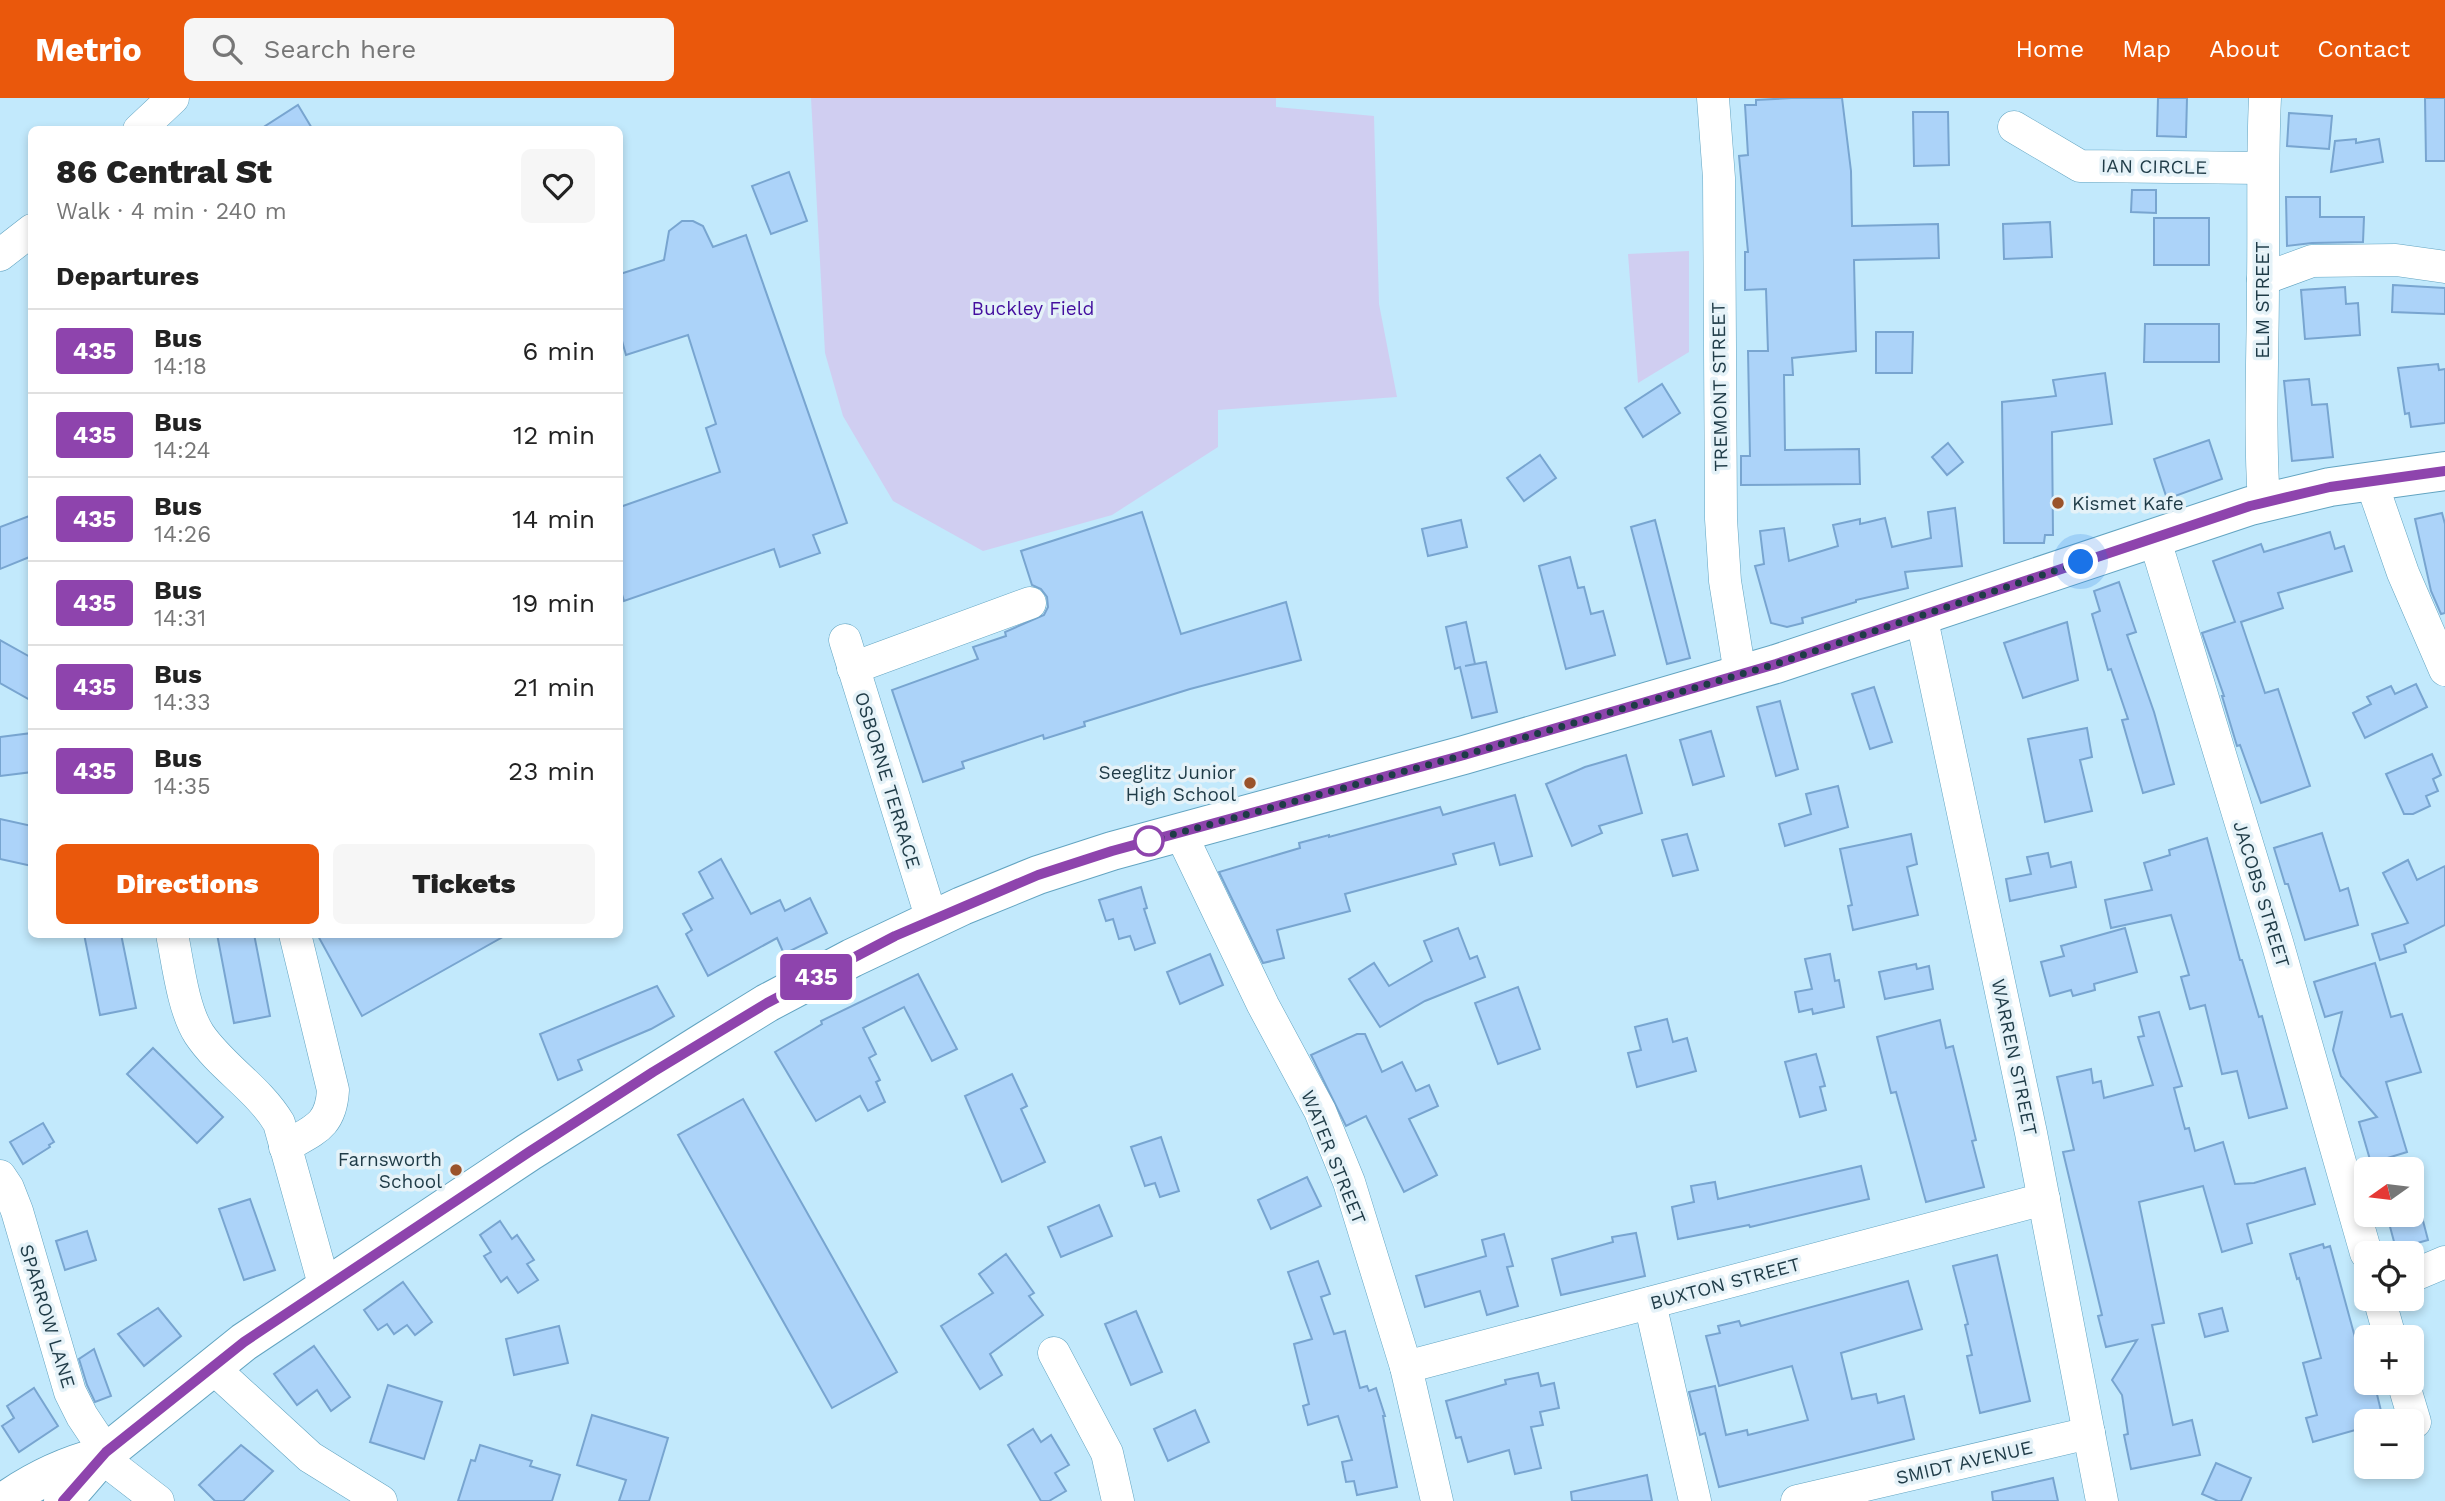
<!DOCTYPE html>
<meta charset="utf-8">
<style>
body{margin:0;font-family:"Work Sans",sans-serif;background:#f6f6f6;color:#222;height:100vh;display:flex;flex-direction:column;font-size:26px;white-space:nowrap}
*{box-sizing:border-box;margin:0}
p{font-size:23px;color:#767676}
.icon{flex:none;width:38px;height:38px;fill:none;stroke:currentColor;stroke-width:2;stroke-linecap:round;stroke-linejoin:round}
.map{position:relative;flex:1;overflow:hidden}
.sheet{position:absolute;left:28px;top:28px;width:595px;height:812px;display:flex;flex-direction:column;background:#fff;border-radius:10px;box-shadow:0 4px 10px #0003}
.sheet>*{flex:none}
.badge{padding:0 14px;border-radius:5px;font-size:24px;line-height:46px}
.needle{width:46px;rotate:256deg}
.controls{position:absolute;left:2354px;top:1059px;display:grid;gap:14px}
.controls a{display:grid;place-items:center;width:70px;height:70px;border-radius:10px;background:#fff;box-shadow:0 4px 10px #0003;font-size:35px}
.you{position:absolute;width:35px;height:35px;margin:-18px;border:5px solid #fff;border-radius:50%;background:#1a73e8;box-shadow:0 0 0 10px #1a73e833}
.map>.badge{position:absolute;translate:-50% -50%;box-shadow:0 0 0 4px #fff}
h2{padding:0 28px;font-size:26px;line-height:63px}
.round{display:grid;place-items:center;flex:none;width:74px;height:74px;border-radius:10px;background:#f6f6f6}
.head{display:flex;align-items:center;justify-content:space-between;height:119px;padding:0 28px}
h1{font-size:33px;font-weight:800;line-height:52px}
.primary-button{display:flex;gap:14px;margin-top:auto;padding:14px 28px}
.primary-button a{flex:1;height:80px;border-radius:10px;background:#ea580c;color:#fff;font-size:28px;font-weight:800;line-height:80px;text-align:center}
.primary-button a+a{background:#f6f6f6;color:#222}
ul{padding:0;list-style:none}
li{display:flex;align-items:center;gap:21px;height:84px;padding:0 28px;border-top:2px solid #e0e0e0}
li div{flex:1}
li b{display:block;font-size:26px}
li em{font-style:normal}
li .badge{min-width:77px;font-weight:700;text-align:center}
header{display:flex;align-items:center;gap:42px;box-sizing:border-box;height:98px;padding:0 35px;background:#ea580c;color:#fff}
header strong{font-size:33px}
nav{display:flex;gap:38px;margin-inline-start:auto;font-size:24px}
.search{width:490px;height:63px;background:#f6f6f6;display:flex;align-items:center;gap:18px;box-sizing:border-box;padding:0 24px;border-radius:10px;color:#767676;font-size:26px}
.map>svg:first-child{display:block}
</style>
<header>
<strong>Metrio</strong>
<div class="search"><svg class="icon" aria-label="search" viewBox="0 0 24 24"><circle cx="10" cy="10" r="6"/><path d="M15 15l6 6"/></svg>Search here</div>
<nav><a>Home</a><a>Map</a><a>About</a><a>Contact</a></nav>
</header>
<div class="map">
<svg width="2445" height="1403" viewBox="0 0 2445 1403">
<rect width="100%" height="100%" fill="#c2e9fc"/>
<g fill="#d0cef1">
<polygon points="811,0 1276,0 1276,9 1374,18 1379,206 1397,299 1218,312 1218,349 1112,417 983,453 893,403 843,318 825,255"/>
<polygon points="1689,153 1689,254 1638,285 1628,156"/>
</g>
<g fill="#acd3f9" stroke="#78a5d0" stroke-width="2">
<polygon points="1791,0 1842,0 1851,73 1852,128 1938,126 1939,160 1854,162 1856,253 1792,260 1793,277 1784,277 1785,352 1859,351 1860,386 1741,387 1741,358 1750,358 1748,253 1768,253 1766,191 1745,192 1745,154 1748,154 1739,58 1748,57 1745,7 1756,7 1756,2"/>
<polygon points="2158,0 2187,0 2186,39 2157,38"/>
<polygon points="2425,0 2445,0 2445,63 2426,63"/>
<polygon points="298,7 313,32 259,32"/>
<polygon points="1913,14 1948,14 1949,67 1914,68"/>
<polygon points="2289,15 2332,18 2329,51 2287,48"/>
<polygon points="2356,41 2356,45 2379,41 2383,64 2331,74 2335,43"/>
<polygon points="789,74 807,123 771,136 752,88"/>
<polygon points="2132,92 2156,92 2156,115 2131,114"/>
<polygon points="2286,99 2320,99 2320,119 2364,119 2363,144 2312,145 2287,148"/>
<rect x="2154" y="120" width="55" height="47"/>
<polygon points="682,123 693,123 703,128 713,149 746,137 847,425 813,437 820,455 780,469 774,451 624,503 620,490 620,409 720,374 706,330 716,326 688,237 626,257 620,236 620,176 664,162 669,133"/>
<polygon points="2050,124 2052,159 2004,161 2003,126"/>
<polygon points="2393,187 2445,190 2445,216 2392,214"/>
<polygon points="2345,189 2346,206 2358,205 2360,237 2305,241 2301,192"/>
<polygon points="2145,226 2219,226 2219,264 2144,264"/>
<polygon points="1876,234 1913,234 1912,275 1876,275"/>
<polygon points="2438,266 2439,272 2445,271 2445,325 2411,329 2409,315 2405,316 2398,270"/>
<polygon points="2105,275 2112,326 2052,334 2053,437 2045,437 2044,445 2004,445 2002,304 2056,298 2053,282"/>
<polygon points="2309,281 2312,307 2327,306 2333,359 2292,363 2284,283"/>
<polygon points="1662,286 1680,315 1643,339 1625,310"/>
<polygon points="2209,342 2222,381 2167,401 2154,361"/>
<polygon points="1948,345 1963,364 1947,377 1932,359"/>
<polygon points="1540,357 1556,380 1524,403 1507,380"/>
<polygon points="1955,410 1962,468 1905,474 1908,490 1856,502 1856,504 1802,520 1803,525 1787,529 1771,525 1755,468 1764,466 1760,433 1784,430 1789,463 1838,448 1833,427 1860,421 1860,426 1885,420 1892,449 1931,440 1928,414"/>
<polygon points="1142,414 1181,536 1286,504 1301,562 1190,591 1084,624 1085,628 1044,641 1043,637 962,664 964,670 923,684 892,592 978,561 973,549 1006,538 1005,534 1044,517 1048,509 1047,499 1041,491 1032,487 1021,453"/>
<polygon points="2442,415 2445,426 2445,515 2441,516 2431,493 2415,421"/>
<polygon points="32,417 32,458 0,471 0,429"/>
<polygon points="1461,422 1467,449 1428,458 1422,431"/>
<polygon points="1655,422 1690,560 1667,566 1631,429"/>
<polygon points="2330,434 2335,451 2344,448 2352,473 2278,495 2283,510 2241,524 2265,595 2278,591 2310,688 2261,705 2240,647 2237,648 2222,598 2224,598 2202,535 2235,524 2213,463 2261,446 2264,454"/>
<polygon points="1570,459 1578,490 1584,489 1591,516 1603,513 1615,557 1566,571 1539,468"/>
<polygon points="2119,484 2136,534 2127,537 2154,614 2174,686 2143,695 2122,622 2128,621 2111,571 2108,572 2092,516 2100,513 2094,493"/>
<polygon points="1466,524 1475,566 1465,568 1486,564 1497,614 1472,620 1460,569 1455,571 1446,529"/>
<polygon points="2067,524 2078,582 2023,600 2004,545"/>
<polygon points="0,542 32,560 32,603 0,585"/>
<polygon points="2416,586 2427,609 2365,640 2353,615 2371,606 2367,599 2391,588 2395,596"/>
<polygon points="1874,589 1892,644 1870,651 1852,596"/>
<polygon points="1780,603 1798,671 1776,678 1757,609"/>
<polygon points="2087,630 2092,659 2080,662 2092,713 2045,724 2028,641"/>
<polygon points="1711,633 1724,678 1693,687 1680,642"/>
<polygon points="32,635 32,674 0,678 0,639"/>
<polygon points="2432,656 2441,677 2433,681 2438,693 2426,698 2430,708 2413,716 2404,716 2386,676"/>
<polygon points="1626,657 1642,715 1599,728 1602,735 1572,748 1546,686 1585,669"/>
<polygon points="1838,688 1848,729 1785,748 1779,726 1811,716 1806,696"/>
<polygon points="1515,697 1532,758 1500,767 1494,745 1453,756 1456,766 1345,796 1350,813 1277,832 1284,860 1263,865 1219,774 1300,750 1299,745 1329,737 1329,739 1440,709 1443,717"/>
<polygon points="0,721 32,728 32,768 0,761"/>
<polygon points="2322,735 2340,793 2348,790 2358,827 2305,842 2288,786 2285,786 2274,750"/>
<polygon points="1687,736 1698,772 1673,778 1662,742"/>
<polygon points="1911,736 1917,766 1907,769 1918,817 1853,832 1848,808 1852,807 1840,751"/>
<polygon points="2207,740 2240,862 2242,862 2259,919 2262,918 2287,1010 2249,1020 2237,973 2222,976 2205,907 2190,911 2181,879 2189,877 2171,817 2111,830 2105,802 2152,792 2144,765 2170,757 2169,752"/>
<polygon points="2048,755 2051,769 2071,764 2076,789 2010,803 2006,781 2031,776 2027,759"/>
<polygon points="721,761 751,816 780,802 785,813 810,800 827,835 784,856 777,840 708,878 686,836 692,832 683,816 713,800 699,774"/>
<polygon points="2408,762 2417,782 2445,768 2445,827 2404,847 2406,854 2380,862 2372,836 2408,825 2383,775"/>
<polygon points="1141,789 1147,810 1144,811 1155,845 1135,852 1130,838 1119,841 1113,821 1106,823 1099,802"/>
<polygon points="1458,830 1470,861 1477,858 1485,879 1425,903 1380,929 1349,881 1374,865 1389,888 1432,863 1424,843"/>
<polygon points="2125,830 2137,874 2094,886 2095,892 2073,898 2071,892 2050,898 2041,864 2064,858 2061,848"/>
<polygon points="84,836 121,836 136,910 100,917"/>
<polygon points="217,836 254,836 270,918 234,925"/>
<polygon points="317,836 508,836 362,918"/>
<polygon points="1210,856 1223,887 1180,906 1167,874"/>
<polygon points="1830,856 1835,883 1839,882 1844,909 1813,916 1812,911 1799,914 1795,894 1812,891 1805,861"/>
<polygon points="2375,865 2391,919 2402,916 2421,974 2386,984 2407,1054 2371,1065 2359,1024 2377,1019 2341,978 2333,952 2342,914 2325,919 2314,884"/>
<polygon points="1916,866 1917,871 1929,868 1933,891 1885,901 1879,874"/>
<polygon points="918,876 957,951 932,963 904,909 863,930 876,956 869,960 880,982 876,984 885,1004 868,1013 860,998 816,1023 775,954 822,926 821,923"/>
<polygon points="657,888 674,918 651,931 578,962 582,972 558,982 540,936"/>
<polygon points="1518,889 1540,951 1498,966 1475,905"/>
<polygon points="2159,914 2182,988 2174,990 2185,1031 2189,1030 2195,1053 2223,1044 2235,1086 2254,1085 2305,1070 2315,1106 2247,1126 2252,1145 2222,1154 2203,1088 2139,1104 2164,1225 2152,1227 2173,1327 2192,1322 2200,1357 2131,1371 2124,1337 2128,1336 2122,1297 2112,1282 2137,1242 2106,1249 2098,1218 2102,1217 2063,1054 2074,1052 2057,979 2091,971 2093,985 2101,983 2104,1000 2153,987 2138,939 2144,938 2139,919"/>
<polygon points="1667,921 1673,944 1687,940 1696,973 1637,989 1628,955 1641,952 1635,929"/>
<polygon points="1940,922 1946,950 1953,948 1976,1042 1972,1043 1984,1089 1926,1104 1896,994 1891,995 1877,939"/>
<polygon points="1357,936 1365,936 1382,974 1402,964 1416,993 1429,987 1438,1008 1409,1021 1437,1077 1404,1094 1366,1018 1346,1028 1311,957"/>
<polygon points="153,950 223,1019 197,1045 127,976"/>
<polygon points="1816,956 1825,988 1820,989 1826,1012 1800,1019 1785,964"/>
<polygon points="1012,976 1027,1008 1021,1011 1045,1064 1002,1084 965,998"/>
<polygon points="743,1001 897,1274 832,1310 678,1037"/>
<polygon points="43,1025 54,1044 49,1047 50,1049 23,1066 10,1044"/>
<polygon points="1161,1039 1179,1093 1160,1099 1155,1085 1145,1088 1131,1049"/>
<polygon points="1861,1068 1869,1101 1750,1129 1749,1127 1678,1141 1672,1109 1694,1104 1691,1088 1715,1084 1718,1101"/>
<polygon points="1307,1079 1321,1108 1271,1131 1258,1102"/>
<polygon points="250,1101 275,1172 244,1182 219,1111"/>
<polygon points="1099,1107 1112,1138 1061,1159 1048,1129"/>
<polygon points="2421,1115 2428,1142 2396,1151 2389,1125"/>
<polygon points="500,1123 512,1141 517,1137 534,1162 527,1166 538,1182 518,1195 507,1179 501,1184 484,1158 491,1154 480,1137"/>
<polygon points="87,1133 96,1162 65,1172 56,1143"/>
<polygon points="1636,1135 1645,1178 1561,1197 1552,1161 1613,1144 1612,1139"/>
<polygon points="1504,1136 1513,1168 1507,1169 1518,1208 1487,1217 1480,1193 1425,1209 1416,1178 1486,1158 1482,1142"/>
<polygon points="2323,1146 2324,1150 2330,1148 2356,1243 2358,1243 2366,1284 2368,1284 2370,1290 2375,1288 2382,1317 2366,1322 2366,1329 2313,1344 2306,1320 2317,1317 2303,1265 2321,1260 2299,1180 2297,1181 2290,1156"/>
<polygon points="1006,1156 1034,1195 1029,1198 1043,1217 990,1256 1002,1277 980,1291 941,1228 993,1195 979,1176"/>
<polygon points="1997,1157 2030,1303 1980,1315 1967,1258 1972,1257 1965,1227 1968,1226 1953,1168"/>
<polygon points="1318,1163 1330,1196 1321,1199 1334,1236 1345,1233 1360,1290 1367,1288 1369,1293 1376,1290 1385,1318 1383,1318 1397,1389 1357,1397 1354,1383 1346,1384 1342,1364 1352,1362 1338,1318 1308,1327 1303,1308 1309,1306 1294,1246 1312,1241 1288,1174"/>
<polygon points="1908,1183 1922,1231 1841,1255 1852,1301 1876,1296 1878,1305 1904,1298 1914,1341 1719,1389 1705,1335 1700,1337 1689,1294 1715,1288 1726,1337 1747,1332 1748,1337 1808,1322 1792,1268 1719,1288 1706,1238 1720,1235 1718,1228 1739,1223 1741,1228"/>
<polygon points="403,1184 432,1224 415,1237 407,1227 394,1236 387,1226 378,1232 364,1212"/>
<polygon points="158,1210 181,1238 144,1268 118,1236"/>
<polygon points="2222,1210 2228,1233 2205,1239 2199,1216"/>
<polygon points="1136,1213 1162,1274 1131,1287 1105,1226"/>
<polygon points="559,1228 568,1265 514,1277 506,1241"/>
<polygon points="314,1248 350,1299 331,1313 317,1292 297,1307 274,1276"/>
<polygon points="94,1251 111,1298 95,1304 87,1287 79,1261"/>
<polygon points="1538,1275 1541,1288 1554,1285 1559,1310 1540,1314 1543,1327 1531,1329 1541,1370 1515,1376 1509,1352 1468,1364 1461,1339 1456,1340 1446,1303 1506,1286 1505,1282"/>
<polygon points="388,1287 442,1304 424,1361 370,1344"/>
<polygon points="34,1290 58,1328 19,1354 2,1328 14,1320 7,1308"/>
<polygon points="1195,1312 1209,1344 1168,1363 1154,1331"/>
<polygon points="592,1317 668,1340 649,1403 619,1403 626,1382 577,1367"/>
<polygon points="1033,1331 1041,1344 1051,1337 1069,1367 1055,1375 1066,1393 1049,1403 1041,1403 1008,1347"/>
<polygon points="241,1347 273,1373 243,1403 215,1403 199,1387"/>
<polygon points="480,1347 532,1363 530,1368 560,1377 552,1403 458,1403 471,1362 475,1363"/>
<polygon points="2216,1365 2251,1380 2241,1403 2218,1403 2202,1396"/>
<polygon points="1647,1377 1652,1403 1572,1403 1571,1394"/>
<polygon points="2053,1380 2058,1403 1993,1403 1992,1394"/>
</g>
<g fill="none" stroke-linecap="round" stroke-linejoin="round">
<defs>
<g id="minor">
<polyline points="1713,0 1719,80 1721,421 1725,483 1740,576"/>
<polyline points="2014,29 2080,68 2262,70"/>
<polyline points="139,32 173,0"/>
<polyline points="0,157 32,132"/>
<polyline points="2263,181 2312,163 2396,162 2445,169"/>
<polyline points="2371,383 2403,475 2445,572"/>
<path d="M2264,404C2259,330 2263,257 2263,183C2264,122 2262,61 2265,0"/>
<polyline points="2154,439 2277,844 2366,1155"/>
<polyline points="1921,517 2031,1035 2102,1403"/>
<polyline points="845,542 932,822"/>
<polyline points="853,570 1030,505"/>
<polyline points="1180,734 1263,907 1320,1013 1349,1084 1406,1269 1437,1403"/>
<path d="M172,836C178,866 183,911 199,936C221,969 258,990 279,1025L325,1190"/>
<path d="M285,1049C313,1032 331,1029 333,992L295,836"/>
<polyline points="0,1078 8,1090 17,1113 70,1294 82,1318 106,1354"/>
<polyline points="2412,1178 2445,1164"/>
<polyline points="2379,1200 2390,1239"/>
<polyline points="1650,1205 1695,1403"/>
<polyline points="1054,1255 1107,1355 1118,1403"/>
<polyline points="211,1268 310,1359 381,1403"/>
<polyline points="1406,1269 2044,1101"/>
<polyline points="2403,1284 2415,1324"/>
<polyline points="101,1359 158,1403"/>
<polyline points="1797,1403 2089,1335"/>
</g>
<g id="major">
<path d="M5,1403C35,1382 64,1368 99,1359"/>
<polyline points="63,1403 101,1359 244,1244 529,1054 707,942 767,905 852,860 962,808 1038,777 1112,753 1464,657 1776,566 2250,408 2330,389 2445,373"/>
</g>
</defs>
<use href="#minor" stroke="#62a4c1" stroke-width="33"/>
<use href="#major" stroke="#62a4c1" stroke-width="40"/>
<use href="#minor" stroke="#fff" stroke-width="32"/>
<use href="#major" stroke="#fff" stroke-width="38"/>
</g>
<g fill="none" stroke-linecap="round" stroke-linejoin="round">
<defs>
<polyline id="line" points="63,1403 106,1354 244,1244 529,1054 653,974 767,905 895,838 1038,777 1112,753 1464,657 1776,566 2250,408 2330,389 2445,373"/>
</defs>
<use href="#line" stroke="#fff" stroke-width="16"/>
<use href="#line" stroke="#8e44ad" stroke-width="10"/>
<polyline stroke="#1f3b47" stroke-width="7" stroke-dasharray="0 12.6" points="1149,743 1464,657 1776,566 2081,464"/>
</g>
<g fill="#9a532b" stroke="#e5f2f8" stroke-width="2.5">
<circle cx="2058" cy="405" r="7"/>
<circle cx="1250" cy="685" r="7"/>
<circle cx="456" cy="1072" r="7"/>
</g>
<circle fill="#fff" stroke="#8e44ad" stroke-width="3.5" cx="1149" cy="743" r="14"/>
<g text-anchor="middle" stroke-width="7" stroke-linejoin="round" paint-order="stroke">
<g font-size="19" fill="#1f3b47" stroke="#e5f2f8">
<text transform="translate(2154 68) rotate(1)" y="7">IAN CIRCLE</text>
<text transform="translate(2262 202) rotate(-90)" y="7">ELM STREET</text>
<text transform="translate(1719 289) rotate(-91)" y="7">TREMONT STREET</text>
<text transform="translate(888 682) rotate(73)" y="7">OSBORNE TERRACE</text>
<text transform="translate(2262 796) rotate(73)" y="7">JACOBS STREET</text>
<text transform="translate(2015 959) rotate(78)" y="7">WARREN STREET</text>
<text transform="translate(1334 1059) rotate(68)" y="7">WATER STREET</text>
<text transform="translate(1725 1185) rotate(-15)" y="7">BUXTON STREET</text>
<text transform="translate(48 1218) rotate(73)" y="7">SPARROW LANE</text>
<text transform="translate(1964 1364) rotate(-13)" y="7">SMIDT AVENUE</text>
</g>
<g font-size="19" fill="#440f9f" stroke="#e5f2f8">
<text x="1033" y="217">Buckley Field</text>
</g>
<g font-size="19" fill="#1f3b47" stroke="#e5f2f8" text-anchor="end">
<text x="2072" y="412" text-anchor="start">Kismet Kafe</text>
<text x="1236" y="681">Seeglitz Junior<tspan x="1236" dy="22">High School</tspan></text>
<text x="442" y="1068">Farnsworth<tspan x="442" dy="22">School</tspan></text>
</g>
</g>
</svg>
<div class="controls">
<a><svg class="needle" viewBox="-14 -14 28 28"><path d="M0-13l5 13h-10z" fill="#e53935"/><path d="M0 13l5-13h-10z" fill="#767676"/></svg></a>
<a><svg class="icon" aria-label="locate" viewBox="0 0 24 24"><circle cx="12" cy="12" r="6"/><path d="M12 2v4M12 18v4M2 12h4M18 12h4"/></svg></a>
<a>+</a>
<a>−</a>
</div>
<div class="you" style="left:2081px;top:464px"></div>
<b class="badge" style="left:816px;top:879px;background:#8e44ad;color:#fff">435</b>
<section class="sheet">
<div class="head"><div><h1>86 Central St</h1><p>Walk · 4 min · 240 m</p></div><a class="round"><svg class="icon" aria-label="heart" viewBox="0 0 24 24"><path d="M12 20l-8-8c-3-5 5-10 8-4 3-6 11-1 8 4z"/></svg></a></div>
<h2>Departures</h2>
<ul>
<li><span class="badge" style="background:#8e44ad;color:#fff">435</span><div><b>Bus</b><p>14:18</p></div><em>6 min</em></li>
<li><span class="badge" style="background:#8e44ad;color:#fff">435</span><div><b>Bus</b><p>14:24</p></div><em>12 min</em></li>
<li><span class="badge" style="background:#8e44ad;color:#fff">435</span><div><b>Bus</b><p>14:26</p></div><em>14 min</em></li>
<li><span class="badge" style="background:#8e44ad;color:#fff">435</span><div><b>Bus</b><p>14:31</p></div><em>19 min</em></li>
<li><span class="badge" style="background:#8e44ad;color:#fff">435</span><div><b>Bus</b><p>14:33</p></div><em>21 min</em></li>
<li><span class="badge" style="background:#8e44ad;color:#fff">435</span><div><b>Bus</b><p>14:35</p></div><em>23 min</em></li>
</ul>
<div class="primary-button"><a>Directions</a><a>Tickets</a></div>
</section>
</div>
